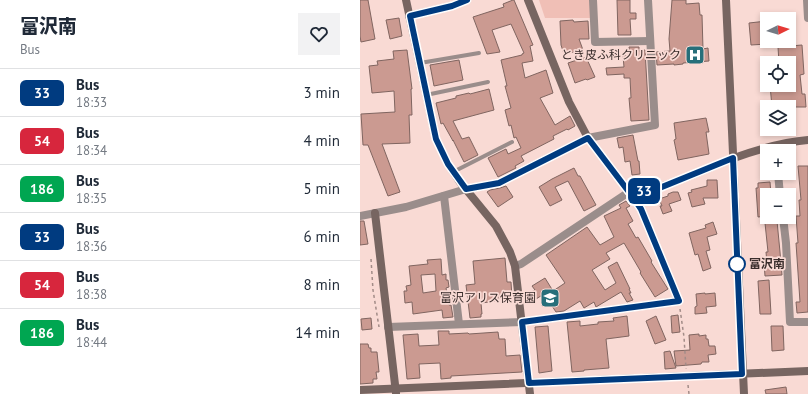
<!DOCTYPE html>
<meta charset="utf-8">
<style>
body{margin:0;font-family:"PT Sans","Noto Sans JP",sans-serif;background:#f2f2f3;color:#1f2937;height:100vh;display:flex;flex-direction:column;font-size:15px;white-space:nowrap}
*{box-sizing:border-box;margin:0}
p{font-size:13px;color:#747a83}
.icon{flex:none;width:22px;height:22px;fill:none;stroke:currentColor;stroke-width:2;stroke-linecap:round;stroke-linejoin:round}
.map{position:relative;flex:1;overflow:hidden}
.details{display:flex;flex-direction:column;background:#fff;width:360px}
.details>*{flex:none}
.badge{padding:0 8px;border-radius:6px;font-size:14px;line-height:26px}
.needle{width:26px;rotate:85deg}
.controls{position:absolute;left:400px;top:12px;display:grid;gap:8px}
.controls a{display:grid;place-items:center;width:36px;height:36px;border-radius:0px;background:#fff;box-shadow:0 2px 6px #0003;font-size:20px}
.map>.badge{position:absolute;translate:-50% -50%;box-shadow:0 0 0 2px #fff}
.round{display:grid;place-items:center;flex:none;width:42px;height:42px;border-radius:0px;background:#f2f2f3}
.summary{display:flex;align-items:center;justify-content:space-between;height:68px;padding:0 20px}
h1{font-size:19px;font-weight:800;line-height:30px}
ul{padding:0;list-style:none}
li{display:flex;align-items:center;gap:12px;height:48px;padding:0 20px;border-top:1px solid #e0e1e3}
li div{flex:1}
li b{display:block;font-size:15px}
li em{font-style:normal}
li .badge{min-width:44px;font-weight:700;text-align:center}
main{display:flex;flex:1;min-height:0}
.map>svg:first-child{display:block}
</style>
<main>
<section class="details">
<div class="summary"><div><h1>富沢南</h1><p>Bus</p></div><a class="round"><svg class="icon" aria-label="heart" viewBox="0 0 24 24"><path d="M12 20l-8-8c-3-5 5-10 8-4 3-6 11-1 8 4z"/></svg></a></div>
<ul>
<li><span class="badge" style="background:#003b80;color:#fff">33</span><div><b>Bus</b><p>18:33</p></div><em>3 min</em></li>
<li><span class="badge" style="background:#d7263d;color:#fff">54</span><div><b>Bus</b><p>18:34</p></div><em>4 min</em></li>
<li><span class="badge" style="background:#00a651;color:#fff">186</span><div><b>Bus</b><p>18:35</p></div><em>5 min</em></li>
<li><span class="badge" style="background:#003b80;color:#fff">33</span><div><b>Bus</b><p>18:36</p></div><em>6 min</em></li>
<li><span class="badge" style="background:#d7263d;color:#fff">54</span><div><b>Bus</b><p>18:38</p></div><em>8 min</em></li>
<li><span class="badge" style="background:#00a651;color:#fff">186</span><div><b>Bus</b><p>18:44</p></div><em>14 min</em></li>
</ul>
</section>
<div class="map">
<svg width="448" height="394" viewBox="0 0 448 394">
<rect width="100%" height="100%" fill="#f9dad4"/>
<polygon fill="#f0bfb6" points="179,0 230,0 231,18 185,18"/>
<g fill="#cb9a91" stroke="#806560" fill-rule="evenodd">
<polygon points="0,0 8,0 15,39 1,42 0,36"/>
<polygon points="153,0 154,0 173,45 170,46 173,61 162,63 165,78 186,70 193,93 180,98 195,125 210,116 215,126 208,130 207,129 193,136 194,139 161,156 164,161 155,166 156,168 138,177 128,158 146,149 148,154 161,148 156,137 154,138 151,125 149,126 145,110 151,108 145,86 147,86 141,60 162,55 162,54 164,53 151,24 132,30 140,52 127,54 113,17 144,7 143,4"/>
<polygon points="257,0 270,0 270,13 276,13 276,19 270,19 271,35 258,35"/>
<polygon points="312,0 326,0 326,4 339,3 340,15 342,15 343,49 348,48 349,61 323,63 323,64 314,65 314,64 297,65 296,52 310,51 309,39"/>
<polygon points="39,18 42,36 30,39 26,20"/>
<polygon points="213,20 214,22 228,21 229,39 219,39 223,50 204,54 201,45 200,21"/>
<polygon points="407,21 407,44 391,45 389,23"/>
<polygon points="442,45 444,74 440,75 442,94 445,94 446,107 412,107 410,85 429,85 429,63 419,63 418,47"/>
<polygon points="269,47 279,47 279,51 285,50 289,120 271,121 269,98 271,98 270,78 264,78 264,74 247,75 246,68 264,67 263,56 270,55"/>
<polygon points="47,50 52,89 51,89 52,115 49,115 50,143 22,144 40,192 28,196 8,145 3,145 1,114 35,112 34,91 12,93 9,66 18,65 17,61 34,59 33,51"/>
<polygon points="226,57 235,77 227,80 226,79 215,83 208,63"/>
<polygon points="99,60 103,80 74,86 70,65"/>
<polygon points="129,89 134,110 93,121 102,139 109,137 118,155 104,162 93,140 93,141 83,123 81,124 76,103 96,98 96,96 109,93 110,94"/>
<polygon points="346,118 349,132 346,132 349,154 318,160 314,140 316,139 314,123"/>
<polygon points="273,135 278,161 279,161 280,174 272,175 270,161 265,162 263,147 259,148 257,138"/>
<polygon points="438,166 448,166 448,312 437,313 436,302 440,302 436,243 438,243 436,216 440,216 439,200 441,200"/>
<polygon points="214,168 218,176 220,176 236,205 224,211 208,181 195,187 202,200 190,206 179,187 192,179"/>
<polygon points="347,180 357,180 358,198 343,198 345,204 332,207 328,193 332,192 331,190 347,186"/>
<polygon points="410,182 411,194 407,195 407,216 398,217 396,188 398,188 398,183"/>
<polygon points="146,186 153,197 138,207 127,192 130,190 140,188"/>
<polygon points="313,192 318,192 321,200 309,204 312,211 303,214 300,206 302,206 299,199 308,196 308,194"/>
<polygon points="266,201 270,206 266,208 273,221 268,224 276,238 278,237 292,261 291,262 308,289 295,297 280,273 281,272 264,243 246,253 250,259 232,270 245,290 256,283 248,267 257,262 270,289 269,289 271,293 269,293 273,300 267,302 261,292 236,307 234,302 224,308 220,301 204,311 196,312 184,294 176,299 171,292 175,290 172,286 185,278 193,291 205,283 186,255 227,227 240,245 254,237 244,216 261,208 259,205"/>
<polygon points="0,221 4,221 8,244 0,245"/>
<polygon points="417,221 420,252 422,275 405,276 404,263 407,263 406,252 408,252 405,223"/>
<polygon points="353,222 357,234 347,237 350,250 346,251 351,268 343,271 338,254 335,255 329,233 346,228 345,225"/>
<polygon points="145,258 147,282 151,282 152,297 137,298 137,301 121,303 122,314 121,314 121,317 110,318 106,285 115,284 113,261"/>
<path d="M81,259L82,275L86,274V280H88L89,287L86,288L89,305H91L93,317L83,318L82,310L53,314L52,302L45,303L44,291H47L46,286L51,285L49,266L68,264L67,260ZM75,274L76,291L63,293L61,275Z"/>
<polygon points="409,280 411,314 400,314 398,281"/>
<polygon points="345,293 345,294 355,293 356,306 346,307 347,313 335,314 335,307 337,306 336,294"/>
<polygon points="318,315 320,332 312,333 311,316"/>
<polygon points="267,316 269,336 246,339 249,368 224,370 224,371 212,372 207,322 220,321 220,326 238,324 238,322 254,321 253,318"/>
<polygon points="296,316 306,340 295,344 286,321"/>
<polygon points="11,318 12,329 2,330 1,319"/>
<polygon points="188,326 192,371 179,373 175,327"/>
<polygon points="411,326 423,326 424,350 412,351"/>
<polygon points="78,331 89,331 89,334 108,333 109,334 138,332 139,339 145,339 146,356 160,355 162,372 91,376 91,378 81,379 80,363 59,364 60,378 47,379 43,335 58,334 59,346 79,345"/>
<polygon points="339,334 339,336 346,335 346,339 348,339 349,346 355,346 356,354 348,355 349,362 342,362 341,364 316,366 314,351 330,350 329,335"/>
<polygon points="0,344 8,344 9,348 11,348 11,352 17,352 19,372 16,372 17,379 13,379 13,383 0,384"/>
<polygon points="310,351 316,368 305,369 304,352"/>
<polygon points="426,387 427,394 406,394 405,390"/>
</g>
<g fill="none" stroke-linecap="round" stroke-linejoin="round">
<g stroke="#a38c88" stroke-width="1.5" stroke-dasharray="3 3" stroke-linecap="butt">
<polyline points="11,259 13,290 19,327"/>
<polyline points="320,309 324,337 326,369"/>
<polyline points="328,385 329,394"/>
</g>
<g stroke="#9a8d8b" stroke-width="4">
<polyline points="60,63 119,53"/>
<polyline points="66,95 128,82"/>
<polyline points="93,172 152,142"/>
</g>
<g stroke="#9a8d8b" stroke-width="8">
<polyline points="233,0 235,42 290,41"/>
<polyline points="447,0 448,18"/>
<polyline points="49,16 92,6 107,0"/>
<polyline points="418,173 420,195"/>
<polyline points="84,196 99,324"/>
<polyline points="0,216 46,207 106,189 139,183 228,138 295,125 288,0"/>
<polyline points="423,217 426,243 430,322 448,322"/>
<polyline points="28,327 162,322 319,301 281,209 269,192 161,264 155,266"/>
</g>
<g stroke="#776561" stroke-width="8">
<polyline points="46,0 76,139 88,164 100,182 136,226 150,252 155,266 170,394"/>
<path d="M168,0L209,102L228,138L269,192C288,192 302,187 319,180C338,173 355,165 374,158C396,150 424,142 448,140"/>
<polyline points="366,0 384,394"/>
<polyline points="15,213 36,393"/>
<polyline points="0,390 448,371"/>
</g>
</g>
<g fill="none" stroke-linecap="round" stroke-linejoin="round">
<defs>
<polyline id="line" points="107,0 92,6 50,16 76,139 88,164 106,189 139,183 228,138 269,192 281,192 297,189 373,158 382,374 169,383 162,322 319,301 281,209 275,200"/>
</defs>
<use href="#line" stroke="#fff" stroke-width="9"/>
<use href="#line" stroke="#003b80" stroke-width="6"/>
</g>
<defs>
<symbol id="hospital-square" viewBox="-11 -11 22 22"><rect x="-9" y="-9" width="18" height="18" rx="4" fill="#276f7a" stroke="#f9dad4"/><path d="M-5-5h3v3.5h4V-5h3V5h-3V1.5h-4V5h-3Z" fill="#fff"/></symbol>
<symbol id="school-square" viewBox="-11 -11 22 22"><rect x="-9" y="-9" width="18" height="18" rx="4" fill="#276f7a" stroke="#f9dad4"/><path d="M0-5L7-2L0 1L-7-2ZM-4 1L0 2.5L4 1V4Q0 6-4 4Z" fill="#fff"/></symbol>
</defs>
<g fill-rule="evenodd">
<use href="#hospital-square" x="324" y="44" width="22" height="22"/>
<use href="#school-square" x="179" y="287" width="22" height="22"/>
</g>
<circle fill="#fff" stroke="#003b80" stroke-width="2" cx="377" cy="264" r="8"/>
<g text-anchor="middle" stroke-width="3.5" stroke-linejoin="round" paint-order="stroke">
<g font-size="12" fill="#392d2b" stroke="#f9dad4" text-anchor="end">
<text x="321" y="59">とき皮ふ科クリニック</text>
<text x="176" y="302">富沢アリス保育園</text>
</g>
<g font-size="12" font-weight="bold" fill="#392d2b" stroke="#f9dad4" text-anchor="start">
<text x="389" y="268">富沢南</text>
</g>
</g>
</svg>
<div class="controls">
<a><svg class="needle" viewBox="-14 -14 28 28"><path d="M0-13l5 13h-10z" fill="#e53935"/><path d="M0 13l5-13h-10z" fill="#747a83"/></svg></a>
<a><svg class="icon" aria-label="locate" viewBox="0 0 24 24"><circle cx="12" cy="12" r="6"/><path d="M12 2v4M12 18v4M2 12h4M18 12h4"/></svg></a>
<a><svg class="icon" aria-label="layers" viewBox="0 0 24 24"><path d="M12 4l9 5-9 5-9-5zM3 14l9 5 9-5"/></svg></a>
<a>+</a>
<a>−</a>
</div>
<b class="badge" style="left:284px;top:191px;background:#003b80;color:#fff">33</b>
</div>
</main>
